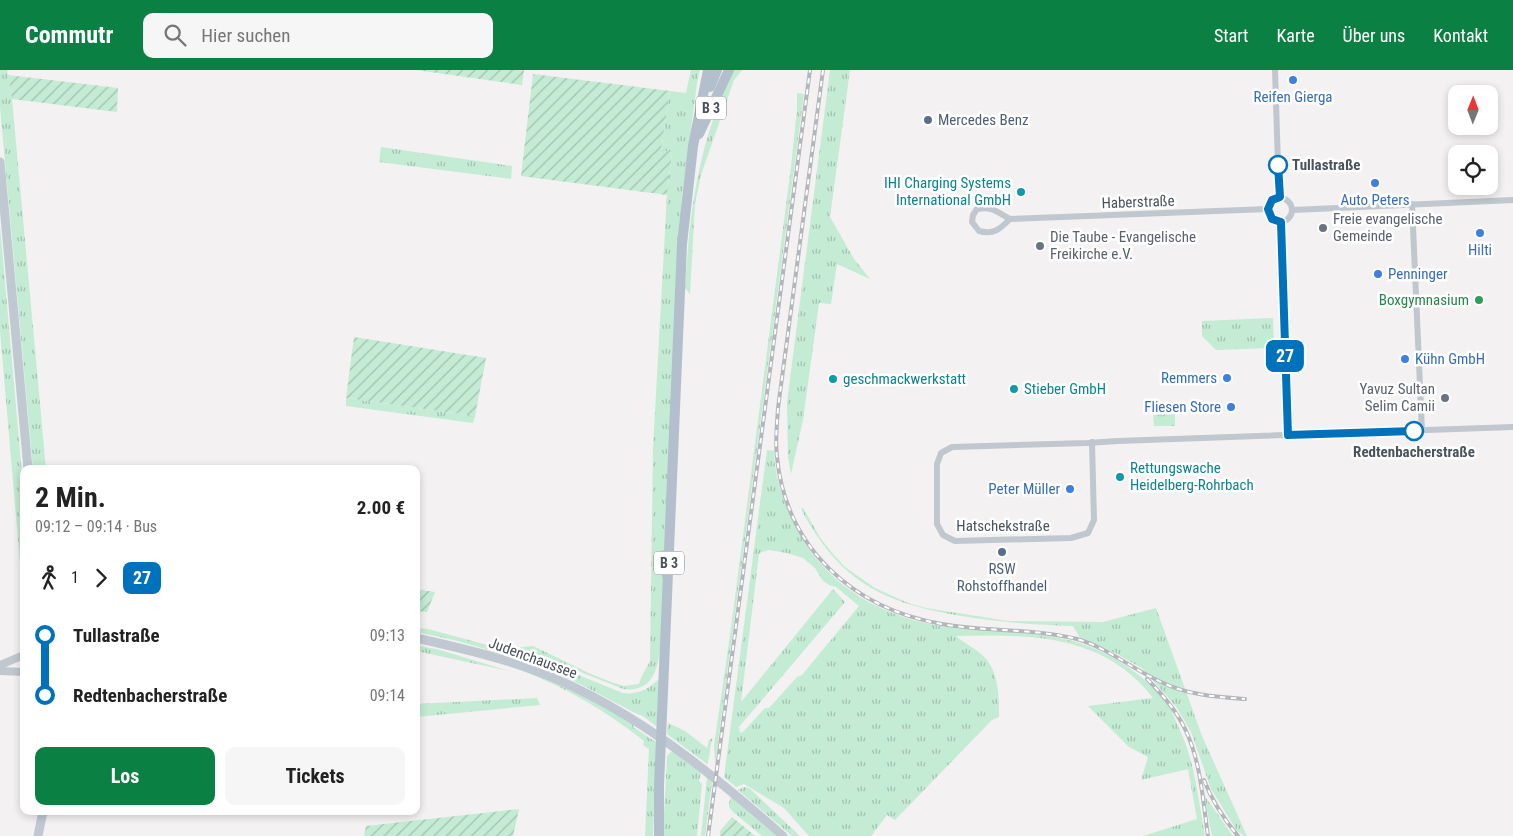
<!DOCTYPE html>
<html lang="de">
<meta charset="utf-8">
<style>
body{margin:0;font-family:"Roboto Condensed",sans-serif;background:#f6f6f6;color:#222;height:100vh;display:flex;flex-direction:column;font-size:19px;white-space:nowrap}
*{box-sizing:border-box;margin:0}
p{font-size:16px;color:#767676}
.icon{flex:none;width:28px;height:28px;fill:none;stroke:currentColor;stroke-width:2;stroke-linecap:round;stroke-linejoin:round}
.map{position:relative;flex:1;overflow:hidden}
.details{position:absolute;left:20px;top:395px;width:400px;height:350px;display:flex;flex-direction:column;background:#fff;border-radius:10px;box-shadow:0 2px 8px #0003}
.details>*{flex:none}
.badge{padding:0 10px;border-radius:8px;font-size:18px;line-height:32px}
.needle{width:32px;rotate:1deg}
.buttons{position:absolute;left:1448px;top:15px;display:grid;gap:10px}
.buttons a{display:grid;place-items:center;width:50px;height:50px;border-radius:10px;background:#fff;box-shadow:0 2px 8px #0003;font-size:25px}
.map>.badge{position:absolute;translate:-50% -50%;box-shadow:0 0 0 2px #fff}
.legs{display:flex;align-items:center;gap:8px;height:55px;padding:0 15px;font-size:16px}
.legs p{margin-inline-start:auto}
.head{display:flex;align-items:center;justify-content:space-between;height:85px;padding:0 15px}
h1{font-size:28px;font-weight:700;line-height:38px}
.button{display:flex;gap:10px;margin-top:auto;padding:10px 15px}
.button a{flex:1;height:58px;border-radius:10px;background:#0b8043;color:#fff;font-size:20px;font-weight:700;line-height:58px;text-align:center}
.button a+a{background:#f6f6f6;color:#222}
ul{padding:0 15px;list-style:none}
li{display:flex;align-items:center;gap:18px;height:60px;font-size:19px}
li i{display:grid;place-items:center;width:8px;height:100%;margin:0 6px;background:currentColor}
li i::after{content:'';width:12px;height:12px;margin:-6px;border:4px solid;border-radius:50%;background:#fff}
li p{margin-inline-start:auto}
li:first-child i{background:linear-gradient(#0000 50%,currentColor 0)}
li:last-child i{background:linear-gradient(currentColor 50%,#0000 0)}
header{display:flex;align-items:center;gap:30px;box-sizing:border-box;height:70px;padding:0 25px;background:#0b8043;color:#fff}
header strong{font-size:24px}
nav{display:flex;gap:28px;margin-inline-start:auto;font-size:18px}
.search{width:350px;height:45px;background:#f6f6f6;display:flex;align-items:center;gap:12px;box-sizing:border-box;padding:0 18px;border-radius:10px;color:#767676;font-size:19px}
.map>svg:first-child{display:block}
</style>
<header>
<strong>Commutr</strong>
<div class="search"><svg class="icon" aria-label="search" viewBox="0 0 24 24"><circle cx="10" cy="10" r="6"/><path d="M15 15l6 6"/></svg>Hier suchen</div>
<nav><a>Start</a><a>Karte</a><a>Über uns</a><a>Kontakt</a></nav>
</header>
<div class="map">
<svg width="1513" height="766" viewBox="0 0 1513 766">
<defs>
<pattern id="grass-tufts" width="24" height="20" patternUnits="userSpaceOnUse" patternTransform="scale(1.25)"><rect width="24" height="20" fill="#c4ebd4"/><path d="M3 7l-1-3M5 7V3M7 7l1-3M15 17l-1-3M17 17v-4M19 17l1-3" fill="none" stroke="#a1c1af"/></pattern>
<pattern id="garden-furrows" width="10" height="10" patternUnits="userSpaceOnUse" patternTransform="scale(1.25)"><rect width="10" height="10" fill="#c4ebd4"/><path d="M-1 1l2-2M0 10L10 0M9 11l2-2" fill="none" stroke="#a1c1af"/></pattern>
</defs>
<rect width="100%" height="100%" fill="#f3f1f1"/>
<g fill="url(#grass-tufts)" fill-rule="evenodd">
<polygon points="0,0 7,0 12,29 46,399 33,399 0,37"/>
<path d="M691,0H700L697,13L682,128L677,186L662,558C659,584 661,624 623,619L583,603L544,586L521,589L454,570L416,562V558L428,559L502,579L533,576L591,604L611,612L624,616L639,614C641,606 646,599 650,591L653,378L667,125L672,83L661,81L670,21L686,23Z"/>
<path d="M734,0H742L734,10L701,105L695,134L690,224L685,218C690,139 698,72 734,0Z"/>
<polygon points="830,0 850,0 830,147 854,189 870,209 837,194 831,234 819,233 803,350 791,404 788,386 787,332"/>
<polygon points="797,23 804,24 715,695 714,676 731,558 791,97 797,39"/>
<polygon points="381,77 512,96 511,109 379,92"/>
<polygon points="0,156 24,426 24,539 0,261"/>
<polygon points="1273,248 1274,278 1216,280 1202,266 1202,251"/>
<polygon points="346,328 475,346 473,353 346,336"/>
<polygon points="1175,344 1175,356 1154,356 1153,345"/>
<path d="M767,380L774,381C775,414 788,445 805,473C839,526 896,552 957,558C991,562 1026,561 1059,568C1100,575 1144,602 1169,636C1173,642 1175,650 1178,656C1195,691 1198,728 1205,766H1143L1197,749L1188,699L1141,710L1148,687L1129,677L1088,636L1153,628C1104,564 1030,564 956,566C965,574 979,580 987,590C999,606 999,628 999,647L992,650L895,750L887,745L871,766H809L784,738L744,714L736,717L724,707ZM769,480L787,483L803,488L815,498L823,511L829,515L836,517L859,536L802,605L797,607L769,638H765L743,662L740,663L739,657L845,532L833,519L741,632L759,484L762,482Z"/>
<path d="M803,438L821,469L833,484L845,497L875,518L908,533L926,538L1008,551L1103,552L1156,538L1202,666L1247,766H1244L1237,761L1211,719L1191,662L1177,638L1143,599L1115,583L1080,568L1073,556C1036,555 999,552 962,546C883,533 840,512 801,439Z"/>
<polygon points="421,576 440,580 509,601 416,581 416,577"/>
<path d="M466,584L530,602L585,627L634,654L633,657L656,672L653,766H645L649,679L643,675L644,671C609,643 567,618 525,602C506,595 486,590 466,584Z"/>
<path d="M540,592H546L623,623C638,625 648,619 659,609L657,657L643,646L635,643L580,614L532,593Z"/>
<polygon points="537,628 540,635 416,647 416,634"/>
<path d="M668,653L685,661L707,678L709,670L713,668C709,677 711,686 707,694L667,664Z"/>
<polygon points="672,681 701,703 699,711 702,714 697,766 663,766 667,686"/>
<polygon points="707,707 712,712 705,766 701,766"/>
<polygon points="744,717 749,718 800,766 792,766 738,720"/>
<polygon points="1204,725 1233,766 1212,766"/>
<polygon points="731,727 776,766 762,766 733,742 729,737 729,733"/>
</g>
<g fill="url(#garden-furrows)">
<polygon points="416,0 524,0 522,15"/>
<polygon points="533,4 670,21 661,80 672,82 667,125 521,106"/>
<polygon points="8,5 118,18 117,42 12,29"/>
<polygon points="354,267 486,288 475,346 346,328"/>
<polygon points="416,519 435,522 427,542 416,541"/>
<polygon points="519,739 513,766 364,766 366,756"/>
<polygon points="732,747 754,765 756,766 720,766 720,761"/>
</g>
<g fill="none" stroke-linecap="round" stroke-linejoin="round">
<g stroke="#c0c7ce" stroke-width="6">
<polyline points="1275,0 1279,127"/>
<circle cx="1280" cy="140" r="12"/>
<polyline points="1412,134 1422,361"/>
<polyline points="1293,140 1513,130"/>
<path d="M1010,149C1000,159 994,165 979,161L972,152L973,145L977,139C992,136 997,142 1010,149L1268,139"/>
<polyline points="1281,152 1288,365"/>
<polyline points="1092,372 1094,450 1088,463 1071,468 955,471 943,465 937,454 937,394 941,383 952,377 1087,373 1118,371 1513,357"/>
</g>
<g stroke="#c0c7ce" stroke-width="8">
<polyline points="0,595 24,585"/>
<polyline points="0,601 24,602"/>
</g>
<g stroke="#c0c8d2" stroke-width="9">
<polyline points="0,92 28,399"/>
<path d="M416,568C452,576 488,584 523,596C623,631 705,697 783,766"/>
<polyline points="38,766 43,741"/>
</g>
<g stroke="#b3bfcc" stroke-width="10">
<polyline points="710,17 717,0"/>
<polyline points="699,64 729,0"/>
<polyline points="659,766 659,715 682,174 693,76 708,0"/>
</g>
<defs>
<g id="rail">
<path d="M823,0L778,338C777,355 775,371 777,387C786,479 854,539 942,554C986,562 1032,558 1077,569C1108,578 1132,599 1161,612C1187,625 1217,627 1245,629"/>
<path d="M1147,609C1162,624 1177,641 1186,661C1201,693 1203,732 1208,766"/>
<path d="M1204,710C1212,731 1224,749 1238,766"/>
<polyline points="708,766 810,0"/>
</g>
</defs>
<use href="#rail" stroke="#b3b6ba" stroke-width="4"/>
<use href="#rail" stroke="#fff" stroke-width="2" stroke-dasharray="5.5" stroke-linecap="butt"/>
</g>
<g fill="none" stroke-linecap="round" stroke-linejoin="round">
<defs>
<polyline id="line-1" points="1278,95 1280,127 1272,130 1268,139 1272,149 1281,152 1288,365 1414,361"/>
</defs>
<use href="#line-1" stroke="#fff" stroke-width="11"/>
<use href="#line-1" stroke="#0072bc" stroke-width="8"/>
</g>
<g fill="#3f7fe0" stroke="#fff" stroke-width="2">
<circle cx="1293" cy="10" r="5"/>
<circle cx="1375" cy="113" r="5"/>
<circle cx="1480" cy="163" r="5"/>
<circle cx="1378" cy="204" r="5"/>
<circle cx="1405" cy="289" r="5"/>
<circle cx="1227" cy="308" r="5"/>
<circle cx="1231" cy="337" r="5"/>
<circle cx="1070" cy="419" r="5"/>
</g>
<g fill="#5c6f8a" stroke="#fff" stroke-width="2">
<circle cx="928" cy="50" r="5"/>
<circle cx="1002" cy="482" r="5"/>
</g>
<g fill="#fff" stroke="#0072bc" stroke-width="2.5">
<circle cx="1278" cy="95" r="9"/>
<circle cx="1414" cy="361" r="9"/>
</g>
<g fill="#0f9aa8" stroke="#fff" stroke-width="2">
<circle cx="1021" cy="122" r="5"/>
<circle cx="833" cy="309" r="5"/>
<circle cx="1014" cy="319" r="5"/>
<circle cx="1120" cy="407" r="5"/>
</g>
<g fill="#6b7280" stroke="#fff" stroke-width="2">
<circle cx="1323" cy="158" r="5"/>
<circle cx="1040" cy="176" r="5"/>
<circle cx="1445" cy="328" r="5"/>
</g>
<circle fill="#2e9e5b" stroke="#fff" stroke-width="2" cx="1479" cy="230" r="5"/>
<g text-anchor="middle" stroke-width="5" stroke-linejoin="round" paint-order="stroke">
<g fill="#fff" stroke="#80878d" stroke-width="1">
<rect x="696" y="26.5" width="30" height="23" rx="4"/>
<rect x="654" y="481.5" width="30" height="23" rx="4"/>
</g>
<g font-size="14" font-weight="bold" fill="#4a535c">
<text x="711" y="43">B 3</text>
<text x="669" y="498">B 3</text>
</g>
<g font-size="15" fill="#366cbe" stroke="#fff">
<text x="1293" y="32">Reifen Gierga</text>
<text x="1375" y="135">Auto Peters</text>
<text x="1480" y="185">Hilti</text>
<text x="1388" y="209" text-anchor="start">Penninger</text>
<text x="1415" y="294" text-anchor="start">Kühn GmbH</text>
<text x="1217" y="313" text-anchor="end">Remmers</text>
<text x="1221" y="342" text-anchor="end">Fliesen Store</text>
<text x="1060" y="424" text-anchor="end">Peter Müller</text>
</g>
<g font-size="15" fill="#4e5e75" stroke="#fff" text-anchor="start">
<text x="938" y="55">Mercedes Benz</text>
<text x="1002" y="504" text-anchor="middle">RSW<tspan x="1002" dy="17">Rohstoffhandel</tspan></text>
</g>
<g font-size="15" font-weight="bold" fill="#4a535c" stroke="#fff" text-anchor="start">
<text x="1292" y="100">Tullastraße</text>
<text x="1414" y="387" text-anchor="middle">Redtenbacherstraße</text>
</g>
<g font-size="15" fill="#0d838f" stroke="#fff" text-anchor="start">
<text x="1011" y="118" text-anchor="end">IHI Charging Systems<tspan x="1011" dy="17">International GmbH</tspan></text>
<text x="843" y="314">geschmackwerkstatt</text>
<text x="1024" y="324">Stieber GmbH</text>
<text x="1130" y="403">Rettungswache<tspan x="1130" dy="17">Heidelberg-Rohrbach</tspan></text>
</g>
<g font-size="15" fill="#4a535c" stroke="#fff">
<text transform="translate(1138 132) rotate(-2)" y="5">Haberstraße</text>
<text x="1003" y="461">Hatschekstraße</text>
<text transform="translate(533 588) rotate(20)" y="5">Judenchaussee</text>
</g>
<g font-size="15" fill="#5b616d" stroke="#fff" text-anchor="start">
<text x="1333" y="154">Freie evangelische<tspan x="1333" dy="17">Gemeinde</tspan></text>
<text x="1050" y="172">Die Taube - Evangelische<tspan x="1050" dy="17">Freikirche e.V.</tspan></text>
<text x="1435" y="324" text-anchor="end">Yavuz Sultan<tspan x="1435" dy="17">Selim Camii</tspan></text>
</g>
<g font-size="15" fill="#27864d" stroke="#fff" text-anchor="end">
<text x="1469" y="235">Boxgymnasium</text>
</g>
</g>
</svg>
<div class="buttons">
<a><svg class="needle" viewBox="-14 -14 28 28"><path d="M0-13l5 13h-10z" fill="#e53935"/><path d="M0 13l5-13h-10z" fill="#767676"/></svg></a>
<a><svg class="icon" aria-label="locate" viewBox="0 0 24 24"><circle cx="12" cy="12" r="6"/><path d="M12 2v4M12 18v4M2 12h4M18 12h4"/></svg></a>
</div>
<b class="badge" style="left:1285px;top:286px;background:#0072bc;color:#fff">27</b>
<section class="details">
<div class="head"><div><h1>2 Min.</h1><p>09:12 – 09:14 · Bus</p></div><b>2.00 €</b></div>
<div class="legs"><svg class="icon" aria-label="walk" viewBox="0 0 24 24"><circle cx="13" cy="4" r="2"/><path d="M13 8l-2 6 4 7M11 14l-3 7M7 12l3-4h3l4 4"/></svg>1<svg class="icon" aria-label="forward" viewBox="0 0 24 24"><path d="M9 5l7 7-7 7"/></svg><b class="badge" style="background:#0072bc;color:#fff">27</b></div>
<ul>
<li><i style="color:#0072bc"></i><b>Tullastraße</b><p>09:13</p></li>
<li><i style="color:#0072bc"></i><b>Redtenbacherstraße</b><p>09:14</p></li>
</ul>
<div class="button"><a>Los</a><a>Tickets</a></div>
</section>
</div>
